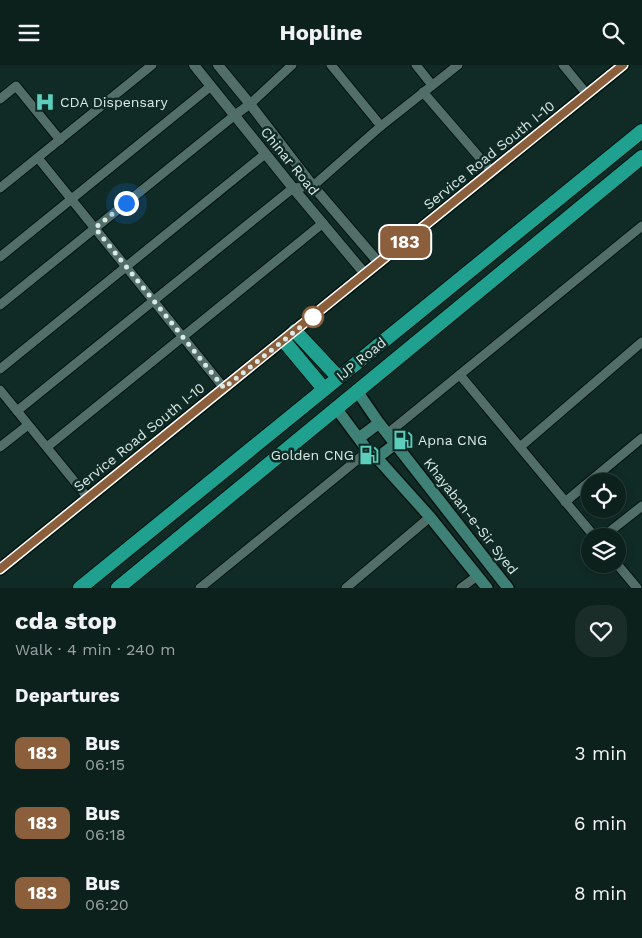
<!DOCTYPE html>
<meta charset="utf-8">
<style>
body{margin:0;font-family:"Work Sans",sans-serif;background:#1a2d29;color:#f1f3f6;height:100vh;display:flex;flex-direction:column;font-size:19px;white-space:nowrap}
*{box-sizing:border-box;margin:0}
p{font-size:16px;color:#9aa3a3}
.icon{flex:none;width:28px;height:28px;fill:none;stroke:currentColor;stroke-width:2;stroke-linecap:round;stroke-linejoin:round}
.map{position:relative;height:523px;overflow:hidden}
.side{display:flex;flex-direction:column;background:#0c201c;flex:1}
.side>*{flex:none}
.badge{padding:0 10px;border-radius:8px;font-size:18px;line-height:32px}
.fabs{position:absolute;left:581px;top:408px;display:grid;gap:10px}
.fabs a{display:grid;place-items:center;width:45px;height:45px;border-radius:50%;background:#0c201c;box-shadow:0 2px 8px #0003,0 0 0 1px #2c3e3b;font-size:25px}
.you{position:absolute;width:25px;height:25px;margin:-12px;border:4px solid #fff;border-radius:50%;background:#1a73e8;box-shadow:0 0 0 8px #1a73e833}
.map>.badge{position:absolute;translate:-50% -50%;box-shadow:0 0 0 2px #fff}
h2{padding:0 15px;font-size:19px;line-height:45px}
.round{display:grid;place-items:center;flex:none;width:52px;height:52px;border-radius:20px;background:#1a2d29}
.summary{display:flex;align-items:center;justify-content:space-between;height:85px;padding:0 15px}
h1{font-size:24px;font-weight:700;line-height:38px}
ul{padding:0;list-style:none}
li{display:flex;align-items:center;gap:15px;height:70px;padding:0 15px}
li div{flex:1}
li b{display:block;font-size:19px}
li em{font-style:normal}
li .badge{min-width:55px;font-weight:700;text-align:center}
header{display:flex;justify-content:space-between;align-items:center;height:65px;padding:0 15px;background:#0c201c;font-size:22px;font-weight:700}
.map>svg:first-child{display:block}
</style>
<header><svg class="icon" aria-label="menu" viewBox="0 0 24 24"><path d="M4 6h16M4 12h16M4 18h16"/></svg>Hopline<svg class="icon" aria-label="search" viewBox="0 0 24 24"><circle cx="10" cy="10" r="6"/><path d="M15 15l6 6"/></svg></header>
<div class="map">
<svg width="642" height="523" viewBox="0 0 642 523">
<rect width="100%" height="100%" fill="#102b26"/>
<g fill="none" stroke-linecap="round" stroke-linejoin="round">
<defs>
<g id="minor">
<polyline points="331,0 381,61"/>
<polyline points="416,0 432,20"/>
<polyline points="563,0 586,28"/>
<polyline points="423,27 492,107"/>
<polyline points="0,34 16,21 60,75"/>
<polyline points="38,93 224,323"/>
<polyline points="0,123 152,0"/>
<polyline points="0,192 211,21"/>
<polyline points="0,240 235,50 250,39 292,0"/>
<polyline points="0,304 265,89"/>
<polyline points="460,310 594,471"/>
<polyline points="0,325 88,433"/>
<polyline points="17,346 293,123 313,121 381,61 458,0"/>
<polyline points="387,369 642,161"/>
<polyline points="0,382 28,360"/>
<polyline points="47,382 323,158"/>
<polyline points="520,382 642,277"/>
<polyline points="565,437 642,373"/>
<polyline points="604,471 642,441"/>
<polyline points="617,499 637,523"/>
<polyline points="200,523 368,386"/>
<polyline points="346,523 430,452"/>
<polyline points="461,523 477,511"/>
</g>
<g id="tertiary">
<polyline points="194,0 293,123 365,209"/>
<polyline points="218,0 250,39 313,121 379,198"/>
</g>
<g id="secondary">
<polyline points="357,326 379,358 508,523"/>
<polyline points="336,343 368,386 377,393 430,452 487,523"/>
<polyline points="359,373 379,358"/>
<polyline points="377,393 395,379"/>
<polyline points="0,504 623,0"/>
</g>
<g id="trunk">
<polyline points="295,266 338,312"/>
<polyline points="284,276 324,324"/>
<polyline points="80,523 642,66"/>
<polyline points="118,523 642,92"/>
</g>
</defs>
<use href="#minor" stroke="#00130f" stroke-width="11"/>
<use href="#tertiary" stroke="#00130f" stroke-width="12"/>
<use href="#secondary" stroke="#00130f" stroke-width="14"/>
<use href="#trunk" stroke="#00130f" stroke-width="16"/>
<use href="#minor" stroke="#526e68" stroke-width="9"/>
<use href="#tertiary" stroke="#526e68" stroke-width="10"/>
<use href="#secondary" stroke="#3f8177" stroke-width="11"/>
<use href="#trunk" stroke="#20a08f" stroke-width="14"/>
</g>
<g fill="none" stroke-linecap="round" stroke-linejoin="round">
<defs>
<polyline id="line" points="0,504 623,0"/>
</defs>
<use href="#line" stroke="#fff" stroke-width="11"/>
<use href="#line" stroke="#8b5e3c" stroke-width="8"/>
<polyline stroke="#d9e9e5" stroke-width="5" stroke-dasharray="0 9" points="126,138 95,163 224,323 313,252"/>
</g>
<defs>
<symbol id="hospital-bare" viewBox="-9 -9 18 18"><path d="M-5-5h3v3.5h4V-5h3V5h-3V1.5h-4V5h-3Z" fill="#5ccebb" stroke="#102b26" stroke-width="2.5" paint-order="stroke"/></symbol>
<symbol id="fuel-bare" viewBox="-9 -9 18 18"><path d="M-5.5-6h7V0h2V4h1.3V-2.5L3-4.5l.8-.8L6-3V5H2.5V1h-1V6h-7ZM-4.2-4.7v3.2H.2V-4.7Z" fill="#5ccebb" stroke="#102b26" stroke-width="2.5" paint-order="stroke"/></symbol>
</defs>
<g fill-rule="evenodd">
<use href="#hospital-bare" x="31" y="23" width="28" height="28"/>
<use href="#fuel-bare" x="389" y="361" width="28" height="28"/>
<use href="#fuel-bare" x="355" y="376" width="28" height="28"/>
</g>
<circle fill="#fff" stroke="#8b5e3c" stroke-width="2.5" cx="313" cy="252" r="10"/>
<g text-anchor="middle" stroke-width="5" stroke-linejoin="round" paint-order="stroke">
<g font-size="14" fill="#d9e9e5" stroke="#102b26" text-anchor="start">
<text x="60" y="42">CDA Dispensary</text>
<text x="418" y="380">Apna CNG</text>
<text x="354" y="395" text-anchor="end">Golden CNG</text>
</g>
<g font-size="14" fill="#d9e9e5" stroke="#102b26">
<text transform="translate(489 90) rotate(-39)" y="5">Service Road South I-10</text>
<text transform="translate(290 96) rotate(51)" y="5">Chinar Road</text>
<text transform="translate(361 294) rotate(-39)" y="5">IJP Road</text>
<text transform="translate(139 372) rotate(-39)" y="5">Service Road South I-10</text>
<text transform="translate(471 451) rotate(52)" y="5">Khayaban-e-Sir Syed</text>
</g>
</g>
</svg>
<div class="fabs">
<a><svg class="icon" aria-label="locate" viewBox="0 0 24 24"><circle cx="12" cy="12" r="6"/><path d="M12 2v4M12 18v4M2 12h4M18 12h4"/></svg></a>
<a><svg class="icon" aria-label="layers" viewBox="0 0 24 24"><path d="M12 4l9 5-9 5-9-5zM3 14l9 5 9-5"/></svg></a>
</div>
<div class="you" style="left:126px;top:138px"></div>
<b class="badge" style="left:405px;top:177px;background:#8b5e3c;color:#fff">183</b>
</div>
<section class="side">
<div class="summary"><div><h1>cda stop</h1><p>Walk · 4 min · 240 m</p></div><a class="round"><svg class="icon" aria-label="heart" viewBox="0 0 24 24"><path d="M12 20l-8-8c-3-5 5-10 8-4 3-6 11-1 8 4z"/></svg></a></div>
<h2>Departures</h2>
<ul>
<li><span class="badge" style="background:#8b5e3c;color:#fff">183</span><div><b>Bus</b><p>06:15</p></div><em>3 min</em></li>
<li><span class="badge" style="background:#8b5e3c;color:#fff">183</span><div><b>Bus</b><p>06:18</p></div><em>6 min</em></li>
<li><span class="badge" style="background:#8b5e3c;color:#fff">183</span><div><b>Bus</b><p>06:20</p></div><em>8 min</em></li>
</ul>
</section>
